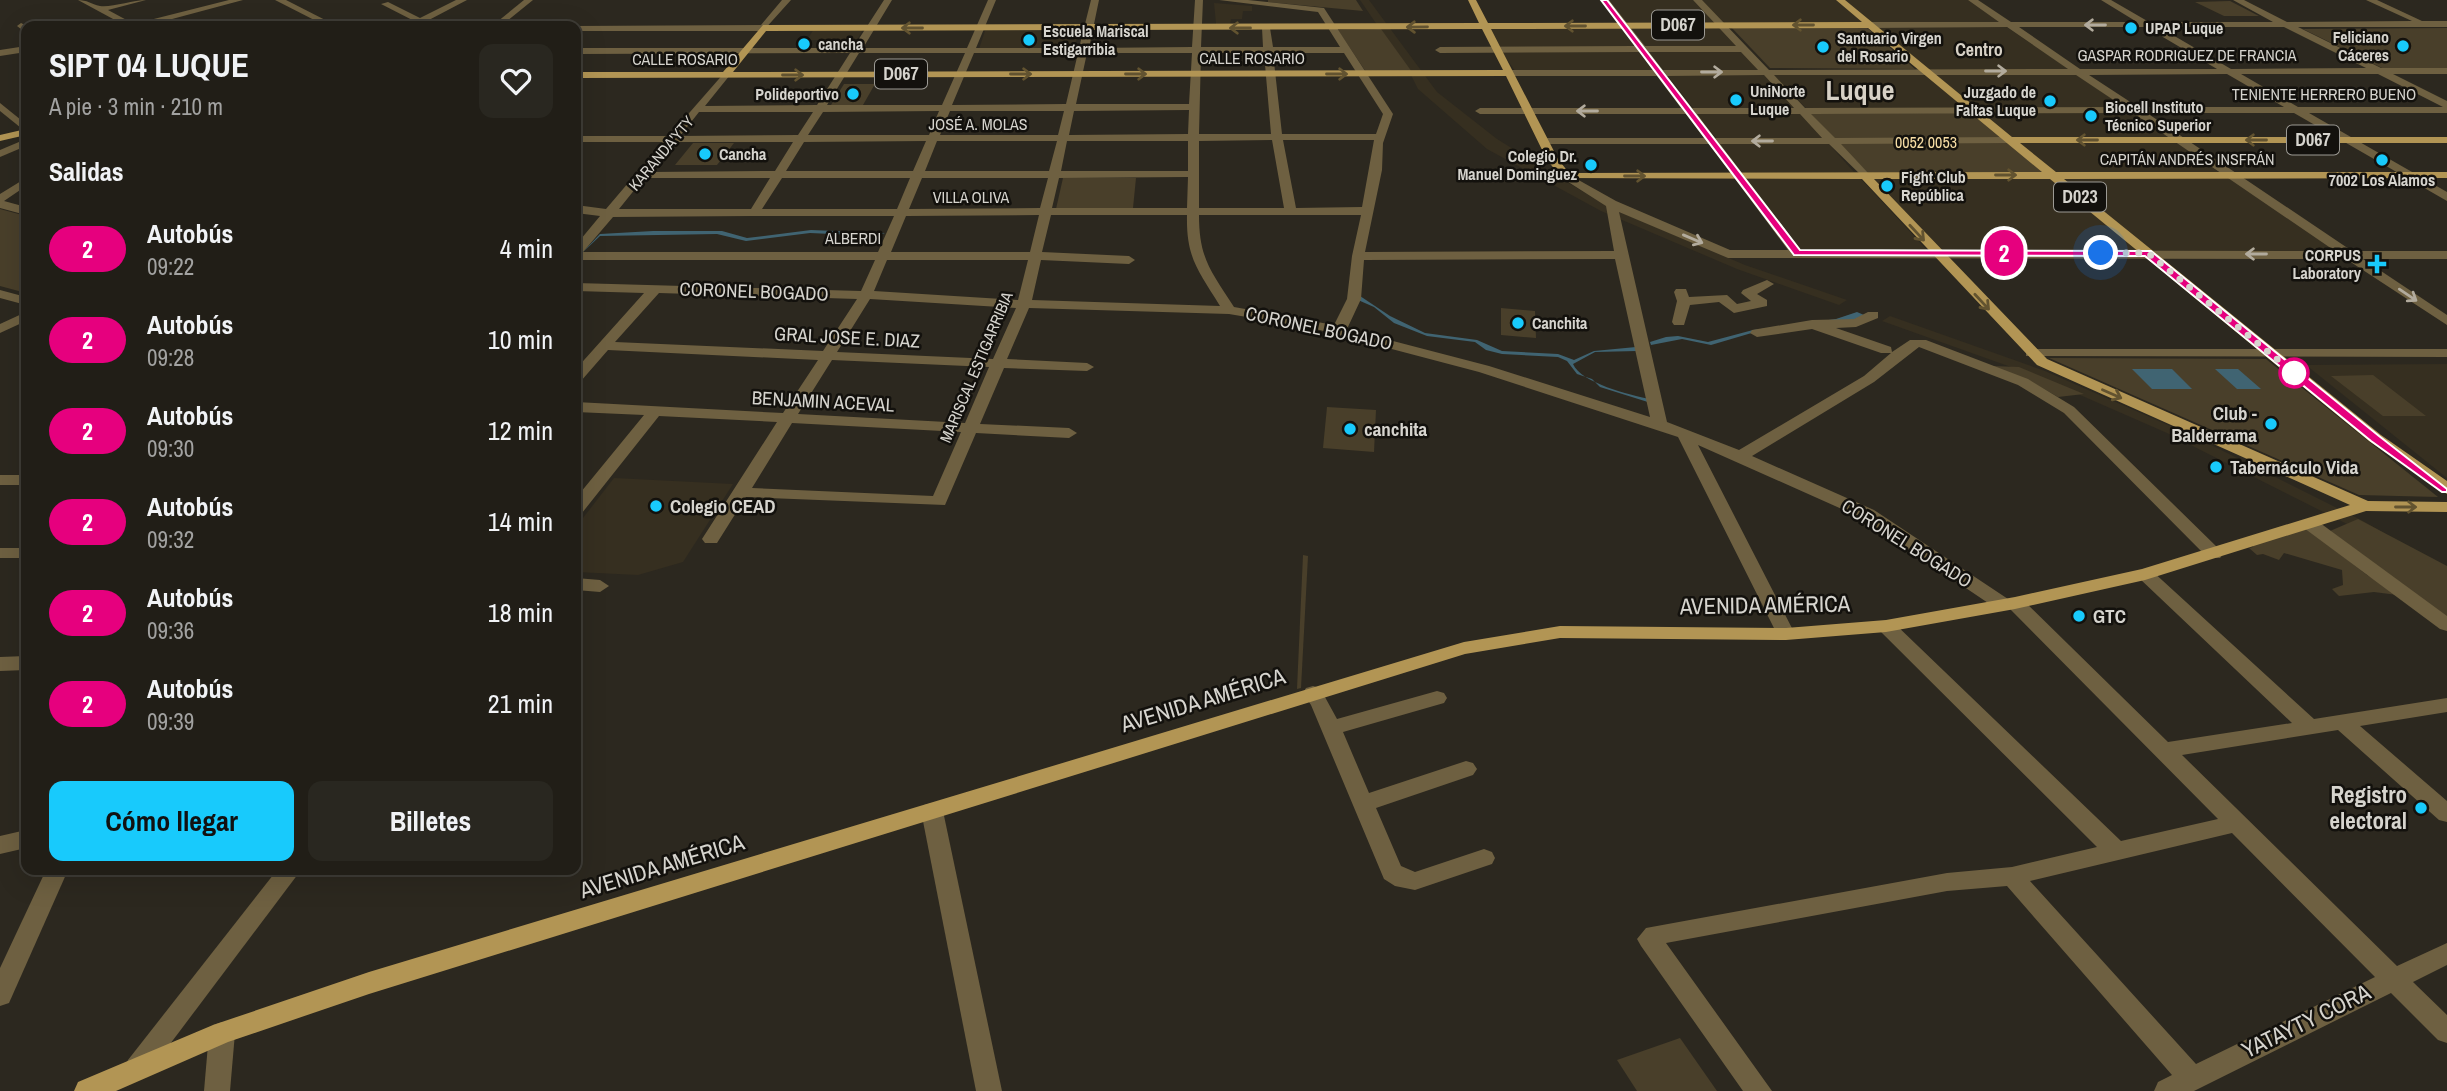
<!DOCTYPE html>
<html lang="es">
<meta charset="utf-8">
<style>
body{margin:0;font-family:"Archivo Narrow",sans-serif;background:#292720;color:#f1f3f6;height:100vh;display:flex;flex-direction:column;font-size:26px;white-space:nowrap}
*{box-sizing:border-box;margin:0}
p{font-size:23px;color:#a2a2a1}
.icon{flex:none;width:38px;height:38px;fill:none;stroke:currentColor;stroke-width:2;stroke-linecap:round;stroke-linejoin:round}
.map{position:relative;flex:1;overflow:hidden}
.panel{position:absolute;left:21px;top:21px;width:560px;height:854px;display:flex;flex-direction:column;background:#211e17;border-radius:14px;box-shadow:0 7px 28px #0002,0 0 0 2px #3e3c36}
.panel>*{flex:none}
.badge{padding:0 14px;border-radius:23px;font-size:24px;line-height:46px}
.you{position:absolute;width:35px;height:35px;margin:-18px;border:5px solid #fff;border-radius:50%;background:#1a73e8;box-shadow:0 0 0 10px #1a73e833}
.map>.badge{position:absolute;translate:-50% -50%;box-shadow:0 0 0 4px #fff}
h2{padding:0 28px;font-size:26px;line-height:63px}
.round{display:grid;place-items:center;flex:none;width:74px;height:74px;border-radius:14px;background:#292720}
.headline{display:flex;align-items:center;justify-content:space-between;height:119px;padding:0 28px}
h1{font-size:33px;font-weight:800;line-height:52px}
.cta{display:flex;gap:14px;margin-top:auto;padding:14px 28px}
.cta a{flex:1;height:80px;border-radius:14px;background:#18cafc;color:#111;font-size:28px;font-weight:800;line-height:80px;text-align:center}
.cta a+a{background:#292720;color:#f1f3f6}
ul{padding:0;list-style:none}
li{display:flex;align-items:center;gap:21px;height:91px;padding:0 28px}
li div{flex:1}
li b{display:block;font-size:26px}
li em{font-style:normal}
li .badge{min-width:77px;font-weight:700;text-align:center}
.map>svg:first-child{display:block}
</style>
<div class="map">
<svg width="2447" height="1091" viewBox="0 0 2447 1091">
<rect width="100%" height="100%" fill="#2c281f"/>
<g fill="#362f20">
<polygon points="1360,0 1369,0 1437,92 1497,139 1550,172 1609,207 1745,265 1847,300 1839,305 1737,269 1601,211 1487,149 1418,89 1410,73"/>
<polygon points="1609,0 1693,0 1715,23 1626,23"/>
<polygon points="1700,0 1836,0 1864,23 1722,23"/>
<polygon points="1843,0 1968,0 2002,23 1874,24"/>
<polygon points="1214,3 1252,6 1252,11 1243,11 1242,19 1231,19 1230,25 1216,24"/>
<polygon points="2005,26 2069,69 1930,70 1877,28"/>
<polygon points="1630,27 1720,28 1737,46 1644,47"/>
<polygon points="1490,28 1622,28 1636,46 1500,47"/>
<polygon points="814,29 863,29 857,40 807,40"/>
<polygon points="985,31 1079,31 1074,48 979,49"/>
<polygon points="1648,51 1742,51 1758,70 1664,70"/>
<polygon points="1502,52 1640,52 1653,70 1515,71"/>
<polygon points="1922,73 1966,108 1807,109 1772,75"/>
<polygon points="2073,73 2126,107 1977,108 1934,74"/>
<polygon points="1666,74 1764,75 1794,108 1694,109"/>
<polygon points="2134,112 2170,137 2013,138 1982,113"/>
<polygon points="1696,114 1800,114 1822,138 1717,139"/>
<polygon points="2172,142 2179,143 2220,173 2057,173 2019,143"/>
<polygon points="1828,143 1854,172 1742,173 1719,144"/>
<polygon points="2226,176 2338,251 2152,251 2062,178"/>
<polygon points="1872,177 2048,177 2138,250 1943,251"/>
<polygon points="1860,178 1927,250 1801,250 1746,179"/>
<polygon points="1890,316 2045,371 2193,436 2365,522 2447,570 2351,526 2167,433 2039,377 1882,321"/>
<polygon points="2447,364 2447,478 2306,365"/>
<polygon points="614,478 733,484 683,562 638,575 576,572 576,527"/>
</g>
<g fill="#493f2a">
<polygon points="1268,0 1356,0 1363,11 1268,2"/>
<polygon points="2230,1 2259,16 2224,16 2195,2"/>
<polygon points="1731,27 1866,27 1915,69 1770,68"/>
<polygon points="2447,28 2447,68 2382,68 2303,29"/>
<polygon points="1381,29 1412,72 1366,72 1338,30"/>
<polygon points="844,84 875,84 863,105 831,105"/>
<polygon points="1973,113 2043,172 1868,173 1809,114"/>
<polygon points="693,143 734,143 717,165 675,165"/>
<polygon points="1063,178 1136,178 1133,208 1056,209"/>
<polygon points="0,209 26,216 26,293 0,286"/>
<polygon points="1501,308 1535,311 1536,338 1501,335"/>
<polygon points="2049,358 2266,359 2438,497 2359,495"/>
<polygon points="1992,366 2019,367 2084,394 2058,397 2032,382"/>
<polygon points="2373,375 2426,416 2427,416 2383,416 2331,376"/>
<polygon points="1327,407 1376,410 1374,452 1323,448"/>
<polygon points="2358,519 2447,566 2447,617 2330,531"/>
<polygon points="2306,528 2367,575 2405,596 2374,592 2339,596 2332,589 2343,585 2342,570 2284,553 2279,560 2263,554 2257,555 2249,548 2253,547 2252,544"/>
<polygon points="1303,555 1308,556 1301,688 1297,689"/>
<polygon points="1680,1038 1717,1091 1637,1091 1617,1060"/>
</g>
<g fill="#406472">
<polygon points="811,230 885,233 875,236 810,233 746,241 717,234 600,236 581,254 600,234 653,231 722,231 747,238"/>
<path d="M1360,296L1390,316L1425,333L1477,340L1502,351L1558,354L1574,360L1594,351L1636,347L1637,351L1595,352L1573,364C1581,383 1630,395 1650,399L1651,403L1600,387L1592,379L1577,374L1567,361L1558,357L1502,354L1486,350L1475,342L1427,336L1394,323L1374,307L1358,300Z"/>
<polygon points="1857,312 1864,315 1851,321 1755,332 1711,345 1682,339 1651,345 1650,342 1666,337 1678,336 1708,342 1753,330 1836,319"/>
<polygon points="2132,369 2172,369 2192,389 2152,389"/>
<polygon points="2215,369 2238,369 2261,389 2237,389"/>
</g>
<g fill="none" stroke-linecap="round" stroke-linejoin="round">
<g fill="#6e6041" fill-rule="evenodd">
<path d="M78,0C87,0 91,4 100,6C110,8 133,0 146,0L108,10L134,24L229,0H243L146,26H126Z"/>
<polygon points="275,0 286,0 337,26 326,26"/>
<polygon points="456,0 467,0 427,21 434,26 424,26 381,4 388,2 420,18"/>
<polygon points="524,0 533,0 501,26 492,26"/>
<polygon points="782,0 791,0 763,31 576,31 576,26 573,26 761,25"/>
<path d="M884,0H892L863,48H967L988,0H996L976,48H1079L1091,0H1099L1089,48L1192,47L1195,0H1203L1201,47H1263L1262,28L1266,25L1270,28L1273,47H1340L1318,12L1219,0H1248L1324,8L1393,114L1383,143L1382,170L1365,252L1614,251L1606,206L1562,178V174L1566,173L1616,201L1730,250H1788L1709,144H1543L1538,141L1543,138H1704L1686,114H1480L1475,111L1480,108H1681L1657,76H1508L1503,73L1508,70H1653L1640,52L1440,53L1435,50L1440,47L1635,46L1601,0H1609L1645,46H1736L1693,0H1702L1769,70L2068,69L2007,27L1871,28L1867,25L1871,22H1999L1968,0H1978L2011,22H2137L2101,0H2111L2149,22H2273L2233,0H2244L2287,22L2412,21L2366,0H2377L2422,21H2447V27H2298L2381,68H2447V74H2393L2447,101V113H2309L2447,192V201L2294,113H2147L2352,251H2447V259H2363L2447,315V325L2346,259L1728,258L1619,212L1667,422L1739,450L1864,376L1891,353H1881L1812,329L1757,337L1750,333L1752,330L1812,320L1854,319L1868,312H1878V318L1856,327L1836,328L1891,347L1892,352L1910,340H1926L2028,379L2074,407L2220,550L2223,554L2220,558H2208L2064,413L2018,385L1919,347L1874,382L1752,456L1874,510L2008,599H2022L2168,742L2292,723L2139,578L2136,574L2139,570H2151L2314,719L2447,698V712L2360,726L2447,801V822L2439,820L2338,730L2182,755L2397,966L2447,943V965L2413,982L2447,1015V1043L2438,1040L2391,993L2194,1091H2154L2158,1082L2172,1075L2007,886L1947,891L1666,943L1772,1091H1743L1641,946L1637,939L1646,928L1947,873L2012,867L2097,847L1879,630L1877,626L1879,622H1893L2121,841L2218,819L2010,609H1997L1862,518L1698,445L1795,634L1793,638H1779L1678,437L1479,372L1312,328L1229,314L1029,308L1007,359L1087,363L1094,367L1087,371L1004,368L980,424L1069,428L1077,433L1069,438L976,433L945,505L746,497L717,543H705L702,539L777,422L659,416L582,513L576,514V498L644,415L576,412V402L783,413L818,360L608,350L581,381L576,382V369L644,293L576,291V283L861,291L875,260H576V245L600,216L576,213V205L606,209L663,142H576V136H669L725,72L730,75L705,106L817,105L850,53L576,54V48H853ZM2019,27H2146L2217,69H2080ZM2159,27H2284L2366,68L2231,69ZM1649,52H1741L1758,70H1663ZM859,53H965L942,105H827ZM974,53H1078L1066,104L952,105ZM1087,53H1192L1189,104H1076ZM1201,53H1264L1271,134H1199ZM1273,53H1344L1383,114L1376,134H1282ZM2227,74L2284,107H2138L2089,75ZM2241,74H2378L2443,107H2298ZM1764,75L1794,108H1692L1667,76ZM1774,75H2076L2124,107L1805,108ZM1189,110L1188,134L1069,135L1074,111ZM939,111L929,135H808L823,112ZM950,111H1064L1058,135H940ZM699,112H813L798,135L680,136ZM2133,113L2335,251L1801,250L1720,144H1829L1864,178L1870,175L1841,144L2011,143L2016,140L2011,137L1835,138L1811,114ZM1697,114H1800L1822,138H1715ZM1272,140L1284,208H1199V141ZM1283,140H1374L1362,207L1296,208ZM926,141L913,171H786L804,142ZM937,141H1057L1049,171H925ZM1067,141H1188V171H1061ZM675,142H793L775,171L650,172ZM1188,177L1187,208H1052L1059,178ZM644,178H770L751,209H619ZM782,178H910L897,209H762ZM922,178H1048L1040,208L909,209ZM1039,215L1030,252H891L906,216ZM1051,215H1187C1186,258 1198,270 1220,306L1032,300L1041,260L1129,264L1135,260L1129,256L1042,252ZM1199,215H1361L1352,256L1347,299L1334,325L1234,307C1211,271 1199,259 1199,215ZM752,216H894L878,252H583L613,217ZM1615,259L1650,417L1489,366L1347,329L1361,299L1364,260ZM887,260H1028L1018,300L874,291ZM659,293L857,299L823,351L615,342ZM870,299L1016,308L993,359L837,352ZM832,360L989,367L965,423L798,414ZM792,423L961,432L933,496L752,488ZM2232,833L2375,977L2196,1064L2030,881Z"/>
<polygon points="21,23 27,26 26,33 17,26"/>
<polygon points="26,46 26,52 0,56 0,50"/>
<polygon points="0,103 26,124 26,132 0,111"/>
<polygon points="26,139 26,146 0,157 0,150"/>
<polygon points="26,178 26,186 4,201 26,207 26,215 0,208 0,194"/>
<polygon points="1767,280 1774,284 1757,294 1767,300 1767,306 1734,313 1719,302 1690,305 1684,325 1674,325 1672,322 1677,301 1674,292 1676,289 1686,289 1689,297 1727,295 1737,304 1751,301 1741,293 1743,290"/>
<polygon points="0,290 26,297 26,305 0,298"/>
<polygon points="26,312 26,321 0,333 0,324"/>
<polygon points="2031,349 2447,349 2447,357 2026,356 2026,350"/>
<rect x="0" y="475" width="26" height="10"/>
<polygon points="2310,519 2316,520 2447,616 2447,631 2440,629 2304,528 2301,524"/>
<rect x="0" y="548" width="26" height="10"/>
<polygon points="576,578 600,580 609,586 600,592 576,590"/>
<polygon points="26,656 26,670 0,671 0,657"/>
<polygon points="1313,686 1320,688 1337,719 1437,691 1444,693 1447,698 1444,703 1343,732 1369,793 1466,761 1473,763 1477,769 1473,775 1376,808 1401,866 1415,872 1484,849 1492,852 1495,858 1492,864 1415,890 1395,886 1384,879 1311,705 1303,693 1306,688"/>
<polygon points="932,803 940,805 943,811 1002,1091 976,1091 921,811 924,805"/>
<polygon points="26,830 26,848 0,854 0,836"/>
<polygon points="46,870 68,870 9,1003 0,1006 0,968"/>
<polygon points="277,870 301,870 146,1076 137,1080 128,1076 124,1068 128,1060"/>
<polygon points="222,1022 231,1025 235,1033 230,1091 204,1091 209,1033 213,1025"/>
</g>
<g fill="#b29554" fill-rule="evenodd">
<path d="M1468,0H1476L1488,23L1862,22L1836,0H1845L2012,137H2447V143H2020L2056,172H2447V178L2064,179L2381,435L2447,481V494L2369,441L2050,179H1874L2047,359L2368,501L2447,502V512L2366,511L2145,580L2015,609L1886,632L1786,640L1560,638L1465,654L369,994L228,1042L116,1091H74L78,1082L213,1025L369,972L1464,642L1560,626L1786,628L1886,620L2015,597L2142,569L2350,505L2037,365L1862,179L1562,178L1547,160L1506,76L576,78V72H723L763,25L1479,23ZM1868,28L2042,172L1569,173L1558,159L1491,29ZM1482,29L1503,70L733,72L766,31Z"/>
<polygon points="26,129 26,135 0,141 0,135"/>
</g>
</g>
<defs><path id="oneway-shaft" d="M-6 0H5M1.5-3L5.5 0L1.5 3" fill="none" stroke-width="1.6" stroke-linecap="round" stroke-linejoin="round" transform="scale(1.75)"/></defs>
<g stroke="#625330">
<use href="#oneway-shaft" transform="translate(1803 25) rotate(180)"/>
<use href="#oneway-shaft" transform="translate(1575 26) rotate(180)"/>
<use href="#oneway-shaft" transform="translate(1417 27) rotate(179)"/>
<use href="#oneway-shaft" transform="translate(912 28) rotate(180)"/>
<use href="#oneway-shaft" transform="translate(1240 28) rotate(-180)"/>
<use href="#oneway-shaft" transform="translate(1021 74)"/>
<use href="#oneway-shaft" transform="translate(1136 74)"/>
<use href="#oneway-shaft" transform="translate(1337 74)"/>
<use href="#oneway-shaft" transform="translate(793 75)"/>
<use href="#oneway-shaft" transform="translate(2087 140) rotate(180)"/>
<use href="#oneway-shaft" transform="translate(2256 140) rotate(180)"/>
<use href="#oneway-shaft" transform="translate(2006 175)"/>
<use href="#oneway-shaft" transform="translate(1635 176)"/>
<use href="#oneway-shaft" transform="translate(1917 233) rotate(47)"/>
<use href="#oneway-shaft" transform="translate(1982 302) rotate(47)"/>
<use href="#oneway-shaft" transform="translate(2112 394) rotate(24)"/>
<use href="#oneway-shaft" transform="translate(2406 507)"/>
</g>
<g stroke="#b2ab9d">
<use href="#oneway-shaft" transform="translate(2095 25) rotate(180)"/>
<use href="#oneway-shaft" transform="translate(1996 71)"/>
<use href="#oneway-shaft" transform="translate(1712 72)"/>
<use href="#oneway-shaft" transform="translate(1587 111) rotate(180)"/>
<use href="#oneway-shaft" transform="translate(1762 141) rotate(180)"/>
<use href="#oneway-shaft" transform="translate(1693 239) rotate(23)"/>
<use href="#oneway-shaft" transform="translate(2256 254) rotate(-180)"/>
<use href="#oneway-shaft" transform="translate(2408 295) rotate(34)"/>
</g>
<polygon fill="#e6007e" stroke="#fff" stroke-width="2" points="1601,0 1607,0 1800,250 2151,251 2379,436 2447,489 2447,492 2442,492 2371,441 2145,256 1794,255"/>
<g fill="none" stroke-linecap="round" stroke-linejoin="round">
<polyline stroke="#d6d4ce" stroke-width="7" stroke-dasharray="0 12.6" points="2101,253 2148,253 2294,373"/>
</g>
<g fill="#18cafc" stroke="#13110d" stroke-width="2.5">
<circle cx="2131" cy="28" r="7"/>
<circle cx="1029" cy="40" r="7"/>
<circle cx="804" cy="44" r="7"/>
<circle cx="2403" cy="46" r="7"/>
<circle cx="1823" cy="47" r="7"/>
<circle cx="853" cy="94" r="7"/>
<circle cx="1736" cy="100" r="7"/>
<circle cx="2050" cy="101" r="7"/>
<circle cx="2091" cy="116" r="7"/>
<circle cx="705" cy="154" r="7"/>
<circle cx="2382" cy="160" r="7"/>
<circle cx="1591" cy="165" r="7"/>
<circle cx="1887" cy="186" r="7"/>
<path d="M2373.5 253.5h7v7h7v7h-7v7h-7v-7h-7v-7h7z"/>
<circle cx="1518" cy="323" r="7"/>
<circle cx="2271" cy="424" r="7"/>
<circle cx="1350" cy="429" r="7"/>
<circle cx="2216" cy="467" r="7"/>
<circle cx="656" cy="506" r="7"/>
<circle cx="2079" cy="616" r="7"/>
<circle cx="2421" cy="808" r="7"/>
</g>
<circle fill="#fff" stroke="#e6007e" stroke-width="3.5" cx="2294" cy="373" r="14"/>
<g text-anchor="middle" stroke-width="5" stroke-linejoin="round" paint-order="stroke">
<g font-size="16" font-weight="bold" fill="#d6d4ce" stroke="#13110d" text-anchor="start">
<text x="2145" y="34">UPAP Luque</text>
<text x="1043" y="37">Escuela Mariscal<tspan x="1043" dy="18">Estigarribia</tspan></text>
<text x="2389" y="43" text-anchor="end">Feliciano<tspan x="2389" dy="18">Cáceres</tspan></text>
<text x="1837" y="44">Santuario Virgen<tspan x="1837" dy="18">del Rosario</tspan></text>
<text x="818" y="50">cancha</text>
<text x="1750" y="97">UniNorte<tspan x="1750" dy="18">Luque</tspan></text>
<text x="2036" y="98" text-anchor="end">Juzgado de<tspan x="2036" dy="18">Faltas Luque</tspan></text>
<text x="839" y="100" text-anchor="end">Polideportivo</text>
<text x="2105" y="113">Biocell Instituto<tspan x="2105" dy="18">Técnico Superior</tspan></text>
<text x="719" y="160">Cancha</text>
<text x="1577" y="162" text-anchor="end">Colegio Dr.<tspan x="1577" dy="18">Manuel Dominguez</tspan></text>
<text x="1901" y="183">Fight Club<tspan x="1901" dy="18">República</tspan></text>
<text x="2382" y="186" text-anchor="middle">7002 Los Alamos</text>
<text x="2361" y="261" text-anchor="end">CORPUS<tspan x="2361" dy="18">Laboratory</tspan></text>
<text x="1532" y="329">Canchita</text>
</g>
<g font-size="16" fill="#d6d4ce" stroke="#13110d">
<text x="2187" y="61">GASPAR RODRIGUEZ DE FRANCIA</text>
<text x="1252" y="64">CALLE ROSARIO</text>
<text x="685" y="65">CALLE ROSARIO</text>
<text x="2324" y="100">TENIENTE HERRERO BUENO</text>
<text x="978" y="130">JOSÉ A. MOLAS</text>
<text transform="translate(661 153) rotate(-50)" y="6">KARANDA'YTY</text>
<text x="2187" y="165">CAPITÁN ANDRÉS INSFRÁN</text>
<text x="971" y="203">VILLA OLIVA</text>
<text x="853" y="244">ALBERDI</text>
<text transform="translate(976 367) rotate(-67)" y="6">MARISCAL ESTIGARRIBIA</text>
</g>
<g font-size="16" fill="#f8dea5" stroke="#13110d">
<text x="1926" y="148">0052 0053</text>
</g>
<g fill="#13110d" stroke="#9c9a94" stroke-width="2">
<rect x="1652" y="10.5" width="52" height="29" rx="5"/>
<rect x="875" y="59.5" width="52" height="29" rx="5"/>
<rect x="2287" y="125.5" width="52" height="29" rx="5"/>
<rect x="2054" y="182.5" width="52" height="29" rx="5"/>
</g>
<g font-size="18" font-weight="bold" fill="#d6d4ce">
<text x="1678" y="31">D067</text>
<text x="901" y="80">D067</text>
<text x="2313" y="146">D067</text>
<text x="2080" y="203">D023</text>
</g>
<g font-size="18" font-weight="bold" fill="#d7d1c6" stroke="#13110d">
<text x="1979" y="56">Centro</text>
</g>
<g font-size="19" fill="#d6d4ce" stroke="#13110d">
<text transform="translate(754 291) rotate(2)" y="7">CORONEL BOGADO</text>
<text transform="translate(1319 328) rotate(12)" y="7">CORONEL BOGADO</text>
<text transform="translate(847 337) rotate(3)" y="7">GRAL JOSE E. DIAZ</text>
<text transform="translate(823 401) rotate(3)" y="7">BENJAMIN ACEVAL</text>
<text transform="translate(1907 543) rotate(32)" y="7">CORONEL BOGADO</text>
</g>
<g font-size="19" font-weight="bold" fill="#d6d4ce" stroke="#13110d" text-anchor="start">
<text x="2257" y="420" text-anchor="end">Club -<tspan x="2257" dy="22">Balderrama</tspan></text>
<text x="1364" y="436">canchita</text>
<text x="2230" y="474">Tabernáculo Vida</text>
<text x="670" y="513">Colegio CEAD</text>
<text x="2093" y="623">GTC</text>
</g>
<g font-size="23" fill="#d6d4ce" stroke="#13110d">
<text transform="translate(1765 605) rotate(-1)" y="8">AVENIDA AMÉRICA</text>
<text transform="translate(1203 700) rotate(-17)" y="8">AVENIDA AMÉRICA</text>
<text transform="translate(662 866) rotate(-17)" y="8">AVENIDA AMÉRICA</text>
<text transform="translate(2306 1021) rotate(-26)" y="8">YATAYTY CORA</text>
</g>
<g font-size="23" font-weight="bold" fill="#d6d4ce" stroke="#13110d" text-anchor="end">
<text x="2407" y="803">Registro<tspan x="2407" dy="26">electoral</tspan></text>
</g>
<g font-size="28" font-weight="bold" fill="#d7d1c6" stroke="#13110d">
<text x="1860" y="100">Luque</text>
</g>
</g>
</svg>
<div class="you" style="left:2101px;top:253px"></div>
<b class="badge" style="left:2004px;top:253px;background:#e6007e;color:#fff">2</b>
<section class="panel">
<div class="headline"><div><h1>SIPT 04 LUQUE</h1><p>A pie · 3 min · 210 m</p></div><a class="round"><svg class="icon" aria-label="heart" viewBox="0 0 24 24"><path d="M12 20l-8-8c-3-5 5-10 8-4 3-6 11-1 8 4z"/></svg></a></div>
<h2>Salidas</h2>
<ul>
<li><span class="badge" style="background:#e6007e;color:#fff">2</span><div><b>Autobús</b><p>09:22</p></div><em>4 min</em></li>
<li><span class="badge" style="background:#e6007e;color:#fff">2</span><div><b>Autobús</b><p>09:28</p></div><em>10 min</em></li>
<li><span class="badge" style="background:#e6007e;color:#fff">2</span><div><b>Autobús</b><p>09:30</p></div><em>12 min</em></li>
<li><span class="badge" style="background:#e6007e;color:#fff">2</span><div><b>Autobús</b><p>09:32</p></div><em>14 min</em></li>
<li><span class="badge" style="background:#e6007e;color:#fff">2</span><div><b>Autobús</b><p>09:36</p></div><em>18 min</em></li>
<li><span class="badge" style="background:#e6007e;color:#fff">2</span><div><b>Autobús</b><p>09:39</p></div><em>21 min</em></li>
</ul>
<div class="cta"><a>Cómo llegar</a><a>Billetes</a></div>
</section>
</div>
